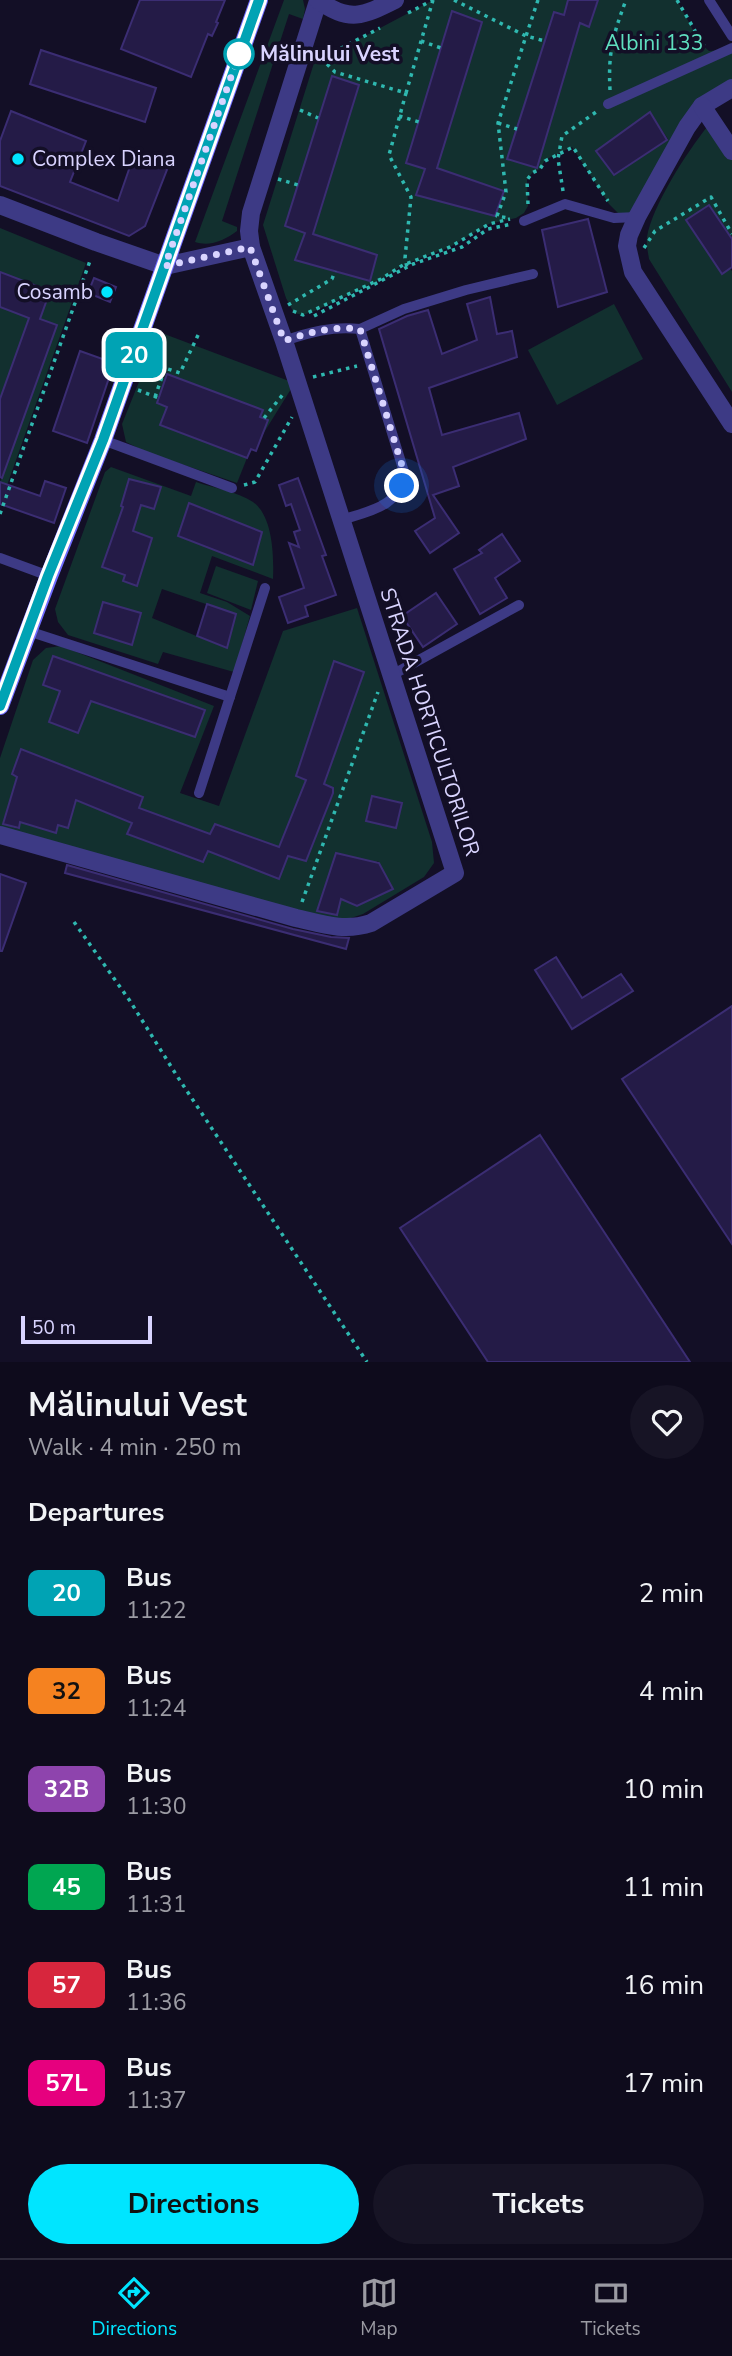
<!DOCTYPE html>
<meta charset="utf-8">
<style>
body{margin:0;font-family:"Nunito Sans",sans-serif;background:#171425;color:#f1f3f6;height:100vh;display:flex;flex-direction:column;font-size:26px;white-space:nowrap}
*{box-sizing:border-box;margin:0}
p{font-size:23px;color:#9b9ba3}
.icon{flex:none;width:38px;height:38px;fill:none;stroke:currentColor;stroke-width:2;stroke-linecap:round;stroke-linejoin:round}
.map{position:relative;height:1362px;overflow:hidden}
.panel{display:flex;flex-direction:column;background:#0e0b1c;flex:1}
.panel>*{flex:none}
.badge{padding:0 14px;border-radius:10px;font-size:24px;line-height:46px}
.scale{position:absolute;left:21px;bottom:18px;width:131px;box-sizing:border-box;padding-left:7px;border:4px solid #d9d4ff;border-top:0;font-size:19px;line-height:24px;white-space:nowrap;color:#d9d4ff;-webkit-text-stroke:5px #130f26;paint-order:stroke}
.you{position:absolute;width:35px;height:35px;margin:-18px;border:5px solid #fff;border-radius:50%;background:#1a73e8;box-shadow:0 0 0 10px #1a73e833}
.map>.badge{position:absolute;translate:-50% -50%;box-shadow:0 0 0 4px #fff}
h2{padding:0 28px;font-size:26px;line-height:63px}
.round{display:grid;place-items:center;flex:none;width:74px;height:74px;border-radius:37px;background:#171425}
.overview{display:flex;align-items:center;justify-content:space-between;height:119px;padding:0 28px}
h1{font-size:33px;font-weight:700;line-height:52px}
.cta{display:flex;gap:14px;margin-top:auto;padding:14px 28px}
.cta a{flex:1;height:80px;border-radius:42px;background:#00e5ff;color:#111;font-size:28px;font-weight:700;line-height:80px;text-align:center}
.cta a+a{background:#171425;color:#f1f3f6}
ul{padding:0;list-style:none}
li{display:flex;align-items:center;gap:21px;height:98px;padding:0 28px}
li div{flex:1}
li b{display:block;font-size:26px}
li em{font-style:normal}
li .badge{min-width:77px;font-weight:700;text-align:center}
.tabs{display:flex;justify-content:space-around;align-items:center;height:98px;border-top:2px solid #2e2b3b;background:#0e0b1c;font-size:19px;color:#9b9ba3}
.tabs a{display:grid;justify-items:center;gap:4px}
.tabs .on{color:#00e5ff}
.map>svg:first-child{display:block}
</style>
<div class="map">
<svg width="732" height="1362" viewBox="0 0 732 1362">
<rect width="100%" height="100%" fill="#130f26"/>
<g fill="#12302f" fill-rule="evenodd">
<path d="M284,0H303L305,9L303,19L289,14L222,221L237,227V231C225,240 210,247 195,242Z"/>
<path d="M433,0H568L564,15L554,12L537,167L580,23L589,27L598,0H677L700,43L709,51L732,49V83L699,102L629,214L618,213L609,204L572,147L545,160L540,169L532,173L527,180L528,206L524,213L516,218L489,224L450,247L403,265L381,279L317,310L303,315L294,313L286,298L263,225L314,63ZM332,76L358,86L313,234L377,255L370,281L296,260L305,233L285,226ZM650,112L668,139L614,175L597,151ZM406,163L437,168L504,191L495,215L417,195L425,169Z"/>
<path d="M707,127L732,151V239L709,205L687,220L722,274L730,269L732,271V392L649,259C648,252 646,244 647,237C652,206 687,152 707,127Z"/>
<polygon points="0,228 86,263 0,505 0,482 57,325 40,319 50,291 0,272"/>
<polygon points="614,304 643,359 557,405 528,350"/>
<polygon points="0,307 29,318 0,399"/>
<polygon points="159,332 289,381 291,389 260,439 267,420 260,417 263,410 167,375 157,403 167,407 161,425 247,458 237,483 146,452 126,442 122,424"/>
<path d="M111,467L191,496L196,482C214,488 238,492 253,502C273,516 274,557 273,579L212,556L200,593L227,602L250,616L234,672L163,652L158,664L68,635L58,622L55,609L105,472ZM129,479L160,488L154,509L141,505L138,511L121,506ZM190,503L262,533L253,564L178,536ZM117,526L152,538L143,565L125,575ZM162,589L235,614L226,648L152,618ZM103,603L131,644L94,633Z"/>
<polygon points="216,566 258,581 251,610 207,593"/>
<path d="M357,608L432,842L434,863L424,877L363,914L342,921L300,912L0,828V758L33,660L46,648L61,646L214,706L180,793L219,806L283,631ZM53,656L204,710L195,737L44,685ZM334,662L364,672L324,784L334,789L306,861L288,856L208,851L203,862L127,834L132,823L12,775L21,749L143,797L139,808L210,834L215,825L279,847L306,780L296,776ZM54,708L86,713L78,733L49,722ZM12,795L58,825L56,833L20,822L18,829L3,824ZM372,796L402,803L396,828L367,821ZM336,853L353,874L378,861L393,889L357,906L341,899L338,910L319,904Z"/>
</g>
<g fill="#241b47" stroke="#3b2d73" stroke-width="2">
<polygon points="140,0 225,0 216,22 218,23 212,36 208,34 191,77 121,49"/>
<polygon points="568,0 598,0 589,27 580,23 537,168 507,159 554,12 564,15"/>
<polygon points="452,11 482,22 437,168 504,191 495,216 416,195 425,169 406,163"/>
<polygon points="41,50 156,88 145,122 30,84"/>
<polygon points="332,76 359,85 313,234 377,255 370,281 295,260 305,233 285,226"/>
<polygon points="11,111 86,141 70,182 118,201 134,155 168,167 145,226 129,236 0,186 0,141"/>
<polygon points="650,112 667,140 614,175 596,151"/>
<polygon points="709,205 732,239 732,267 722,274 686,220"/>
<polygon points="588,219 607,292 558,307 542,230"/>
<polygon points="0,272 50,291 40,319 57,325 2,478 0,477 0,399 29,318 0,307"/>
<polygon points="94,278 116,287 110,302 88,293"/>
<polygon points="490,297 497,334 512,331 517,357 429,388 442,435 519,413 526,439 453,467 459,486 433,495 459,533 430,553 415,531 435,518 379,329 407,316 428,310 442,354 477,340 467,304"/>
<polygon points="80,351 114,363 87,443 53,431"/>
<polygon points="167,374 263,410 260,417 268,420 256,451 251,449 247,458 160,425 167,407 157,403"/>
<polygon points="298,478 326,555 322,556 336,595 305,606 308,616 288,623 279,597 304,588 289,543 299,547 294,532 300,530 291,504 286,506 279,485"/>
<polygon points="129,479 161,487 154,509 141,505 133,531 152,538 137,586 123,581 125,575 102,567 123,507 121,506"/>
<polygon points="45,481 66,488 54,523 0,504 0,482 40,496"/>
<polygon points="189,503 262,532 253,565 178,536"/>
<polygon points="502,534 520,561 495,578 507,598 480,614 454,569 482,553 479,550"/>
<polygon points="436,593 457,624 423,647 402,616"/>
<polygon points="103,602 141,613 132,645 94,633"/>
<polygon points="207,604 236,614 227,648 197,636"/>
<polygon points="53,656 205,710 195,737 91,701 78,733 49,722 60,691 43,685"/>
<polygon points="334,661 364,672 324,784 333,788 333,793 306,861 288,856 279,879 208,851 203,862 127,834 132,823 76,800 68,828 58,825 56,833 20,822 19,828 3,824 17,777 12,774 21,749 143,797 139,808 210,834 215,824 279,847 306,780 296,776"/>
<polygon points="372,796 402,803 396,828 366,821"/>
<polygon points="336,853 379,863 393,889 357,906 341,899 337,915 317,911"/>
<polygon points="67,865 293,929 331,937 349,938 346,949 65,873"/>
<polygon points="0,874 26,883 2,951 0,951"/>
<polygon points="556,957 582,998 621,974 633,991 572,1029 535,970"/>
<polygon points="732,1006 732,1244 622,1079"/>
<polygon points="540,1135 690,1362 488,1362 400,1228"/>
</g>
<g fill="none" stroke-linecap="round" stroke-linejoin="round">
<g stroke="#2fb8b0" stroke-width="3.5" stroke-dasharray="3.5 5" stroke-linecap="butt">
<polyline points="454,0 526,36 498,123 506,192 497,216 508,218"/>
<polyline points="538,0 526,36 545,41"/>
<polyline points="677,0 704,46"/>
<polyline points="408,13 433,0"/>
<polyline points="421,41 441,48"/>
<polyline points="321,58 335,72 406,93 389,155 411,197 405,258 407,268"/>
<polyline points="318,60 380,28"/>
<path d="M610,90C608,52 613,35 626,0"/>
<polyline points="406,93 433,0"/>
<polyline points="300,110 318,118"/>
<polyline points="399,116 419,122"/>
<polyline points="498,123 517,129"/>
<polyline points="278,179 298,185"/>
<polyline points="563,191 558,159 562,136 599,110"/>
<polyline points="528,204 527,180 532,173 540,169 545,161 573,147 608,201"/>
<polyline points="644,248 655,231 711,197 732,234"/>
<polyline points="288,305 332,279 335,271"/>
<polyline points="293,311 303,315 381,279 403,265 450,247 489,224 510,219"/>
<polyline points="314,316 413,264 462,247 488,229 512,224"/>
<polyline points="313,377 357,366"/>
<polyline points="138,390 159,398"/>
<polyline points="155,397 165,368 180,373 200,331"/>
<polyline points="264,418 284,393"/>
<polyline points="244,485 255,482 292,417"/>
<polyline points="0,514 91,258"/>
<polyline points="302,902 378,692"/>
<polyline points="74,922 130,1001 177,1076 367,1362"/>
</g>
<g stroke="#3d3a85" stroke-width="10">
<polyline points="709,0 732,36"/>
<polyline points="608,104 732,48"/>
<polyline points="524,221 565,204 614,218 637,217"/>
<path d="M284,341C310,332 332,326 360,329"/>
<polyline points="103,440 232,488"/>
<path d="M341,520C370,511 400,507 404,472L360,329L404,309L466,290L533,274"/>
<polyline points="0,558 49,576"/>
<polyline points="28,631 230,697"/>
<polyline points="392,675 519,605"/>
<polyline points="199,793 265,588"/>
</g>
<g stroke="#3d3a85" stroke-width="18">
<polyline points="732,88 702,106 687,127 637,217 629,235 627,246 633,272 732,424"/>
<polyline points="702,106 732,151"/>
<polyline points="0,205 96,242 165,266 251,247"/>
<path d="M0,835L296,918C322,924 344,932 371,923L455,873L284,341L251,247L249,231L251,213L318,1"/>
</g>
<path stroke="#3d3a85" stroke-width="18" d="M318,0C349,23 363,16 395,0"/>
<polyline stroke="#6f6bff" stroke-width="18" points="0,706 49,576 103,440 259,0"/>
</g>
<g fill="none" stroke-linecap="round" stroke-linejoin="round">
<defs>
<polyline id="line" points="0,706 48,576 103,440 259,0"/>
</defs>
<use href="#line" stroke="#fff" stroke-width="16"/>
<use href="#line" stroke="#00a3b4" stroke-width="10"/>
<path stroke="#d9d4ff" stroke-width="7" stroke-dasharray="0 12.6" d="M239,54L165,266L250,247L284,341C310,332 332,326 360,329L404,472L402,486"/>
</g>
<circle fill="#fff" stroke="#00a3b4" stroke-width="3.5" cx="239" cy="54" r="14"/>
<g fill="#00e5ff" stroke="#130f26" stroke-width="2.5">
<circle cx="18" cy="159" r="7"/>
<circle cx="107" cy="292" r="7"/>
</g>
<g text-anchor="middle" stroke-width="7" stroke-linejoin="round" paint-order="stroke">
<g font-size="21" fill="#5fe0c0" stroke="#130f26">
<text x="654" y="50">Albini 133</text>
</g>
<g font-size="21" font-weight="bold" fill="#d9d4ff" stroke="#130f26" text-anchor="start">
<text x="260" y="61">Mălinului Vest</text>
</g>
<g font-size="21" fill="#d9d4ff" stroke="#130f26" text-anchor="start">
<text x="32" y="166">Complex Diana</text>
<text x="93" y="299" text-anchor="end">Cosamb</text>
</g>
<g font-size="21" fill="#d9d4ff" stroke="#130f26">
<text transform="translate(430 722) rotate(72)" y="7">STRADA HORTICULTORILOR</text>
</g>
</g>
</svg>
<div class="scale">50 m</div>
<div class="you" style="left:402px;top:486px"></div>
<b class="badge" style="left:134px;top:355px;background:#00a3b4;color:#fff">20</b>
</div>
<section class="panel">
<div class="overview"><div><h1>Mălinului Vest</h1><p>Walk · 4 min · 250 m</p></div><a class="round"><svg class="icon" aria-label="heart" viewBox="0 0 24 24"><path d="M12 20l-8-8c-3-5 5-10 8-4 3-6 11-1 8 4z"/></svg></a></div>
<h2>Departures</h2>
<ul>
<li><span class="badge" style="background:#00a3b4;color:#fff">20</span><div><b>Bus</b><p>11:22</p></div><em>2 min</em></li>
<li><span class="badge" style="background:#f58220;color:#111">32</span><div><b>Bus</b><p>11:24</p></div><em>4 min</em></li>
<li><span class="badge" style="background:#8e44ad;color:#fff">32B</span><div><b>Bus</b><p>11:30</p></div><em>10 min</em></li>
<li><span class="badge" style="background:#00a651;color:#fff">45</span><div><b>Bus</b><p>11:31</p></div><em>11 min</em></li>
<li><span class="badge" style="background:#d7263d;color:#fff">57</span><div><b>Bus</b><p>11:36</p></div><em>16 min</em></li>
<li><span class="badge" style="background:#e6007e;color:#fff">57L</span><div><b>Bus</b><p>11:37</p></div><em>17 min</em></li>
</ul>
<div class="cta"><a>Directions</a><a>Tickets</a></div>
</section>
<nav class="tabs">
<a class="on"><svg class="icon" aria-label="directions" viewBox="0 0 24 24"><path d="M12 3l9 9-9 9-9-9zM9 14v-3h6M13 9l2 2-2 2"/></svg>Directions</a>
<a><svg class="icon" aria-label="map" viewBox="0 0 24 24"><path d="M3 6l6-2 6 2 6-2v14l-6 2-6-2-6 2zM9 4v14M15 6v14"/></svg>Map</a>
<a><svg class="icon" aria-label="tickets" viewBox="0 0 24 24"><path d="M3 7h18v10H3zM15 7v10"/></svg>Tickets</a>
</nav>
